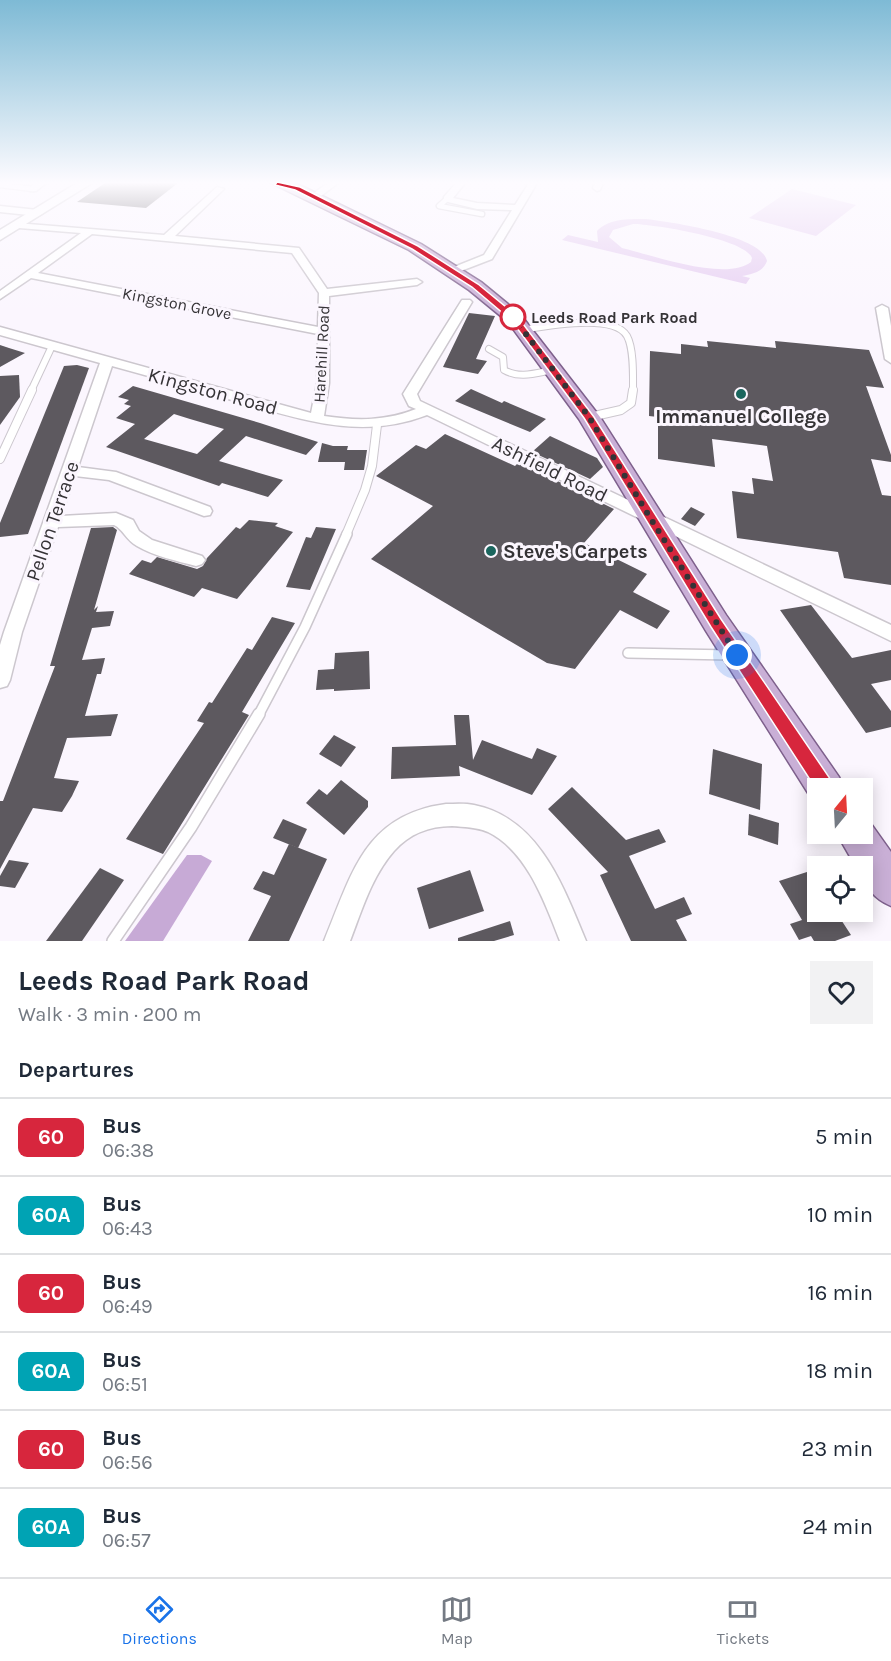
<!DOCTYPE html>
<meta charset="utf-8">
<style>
body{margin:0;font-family:Karla,sans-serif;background:#f2f2f3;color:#1f2937;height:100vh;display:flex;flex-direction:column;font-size:22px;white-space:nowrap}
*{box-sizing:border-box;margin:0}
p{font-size:20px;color:#747a83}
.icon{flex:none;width:33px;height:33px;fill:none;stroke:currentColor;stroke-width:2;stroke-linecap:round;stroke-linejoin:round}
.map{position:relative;height:941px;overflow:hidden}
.side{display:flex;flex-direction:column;background:#fff;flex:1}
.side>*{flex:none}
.badge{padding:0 12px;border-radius:9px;font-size:21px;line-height:39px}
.needle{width:39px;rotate:18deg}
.buttons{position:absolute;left:807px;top:778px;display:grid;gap:12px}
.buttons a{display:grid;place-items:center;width:66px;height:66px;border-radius:0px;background:#fff;box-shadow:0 3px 15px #0003;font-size:30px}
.you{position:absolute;width:30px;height:30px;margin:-15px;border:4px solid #fff;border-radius:50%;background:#1a73e8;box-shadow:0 0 0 9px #1a73e833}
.map>.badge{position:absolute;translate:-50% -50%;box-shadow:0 0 0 3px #fff}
h2{padding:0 18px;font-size:22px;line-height:54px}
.round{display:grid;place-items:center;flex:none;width:63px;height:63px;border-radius:0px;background:#f2f2f3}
.headline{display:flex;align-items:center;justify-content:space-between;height:102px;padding:0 18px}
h1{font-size:28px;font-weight:700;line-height:45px}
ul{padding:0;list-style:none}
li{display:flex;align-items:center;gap:18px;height:78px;padding:0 18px;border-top:2px solid #e0e1e3}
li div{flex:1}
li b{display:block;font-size:22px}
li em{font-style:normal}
li .badge{min-width:66px;font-weight:700;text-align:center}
.tabs{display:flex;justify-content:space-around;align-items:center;height:84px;border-top:2px solid #e0e1e3;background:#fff;font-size:16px;color:#747a83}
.tabs a{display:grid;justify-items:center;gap:3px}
.tabs .on{color:#1a73e8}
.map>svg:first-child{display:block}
</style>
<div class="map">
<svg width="891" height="941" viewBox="0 0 891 941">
<rect width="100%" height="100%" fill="#fbf6fe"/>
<g fill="#e7d0f2" fill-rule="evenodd">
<polygon points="792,189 856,205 816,236 749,218"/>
<path d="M646,219C670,222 762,235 767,261C763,272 752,274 742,276L750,278L746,284L562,240L568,235L598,242L597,231C609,218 630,219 646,219ZM633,224C653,224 746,239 752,258L751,262C726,282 652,255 622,248L609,237L613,230Z"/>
</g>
<polygon fill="#c7aad6" points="187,855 201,855 212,861 163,941 125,941"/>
<g fill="#5d595f" fill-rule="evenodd">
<polygon points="105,183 178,183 146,208 77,202"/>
<polygon points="469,313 495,316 476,359 487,361 478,374 443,367"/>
<polygon points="707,341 776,348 775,341 869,350 884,388 866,386 891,455 891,462 871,459 882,495 891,496 891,585 844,578 838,552 737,538 732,491 754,494 752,478 773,481 767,446 712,439 715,467 658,459 658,417 649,416 650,351 681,354 681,344 708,347"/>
<polygon points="0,345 9,348 25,353 0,367"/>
<polygon points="77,365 89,368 28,534 0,537 0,523 64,366"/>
<polygon points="19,375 20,397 0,425 0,376"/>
<path d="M133,386L260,423L318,442L306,455L246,436L219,461L283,480L268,497L222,483L219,486L106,447L135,424L116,418L131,406L124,404L129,400L118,397ZM174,414L190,419L224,429L197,454L144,439Z"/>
<polygon points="471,389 502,403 504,401 546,419 530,432 455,401"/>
<polygon points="445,434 515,466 519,462 614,509 584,543 647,574 633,592 670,611 657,629 620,610 575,669 547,663 371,559 433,506 376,476 416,445 426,449"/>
<polygon points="550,436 597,458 603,467 590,479 532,452"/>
<polygon points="322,443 333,446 348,446 347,450 367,450 364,470 344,470 346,454 345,462 318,462"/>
<polygon points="691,507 705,514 695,526 681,519"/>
<polygon points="249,520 278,523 275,526 293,532 237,599 202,588 194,597 129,574 142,560 151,563 157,557 197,569 203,566 207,558 236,527 240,529"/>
<polygon points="113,527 117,530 94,610 98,606 96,612 114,611 110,626 92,628 82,660 105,658 101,674 97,674 85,716 118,714 111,736 67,738 54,778 79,781 72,796 62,812 33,808 0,869 0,801 3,801 55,666 50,666 91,528"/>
<polygon points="316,527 336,529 310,590 286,587 306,537 311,538"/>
<polygon points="811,605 852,658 891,650 891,680 871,684 891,711 891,727 866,733 780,610"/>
<polygon points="272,617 295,623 242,712 249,715 163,854 126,839 204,723 197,721 209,702 212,703 247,648 252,650"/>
<polygon points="369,651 370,689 334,691 334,689 316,690 318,670 334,669 335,653"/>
<polygon points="454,715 469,715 473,760 482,740 532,759 537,748 557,756 532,795 459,766 460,776 391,779 392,747 456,745"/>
<polygon points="334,735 356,747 341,767 319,754"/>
<polygon points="713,749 762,764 760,810 709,794"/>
<polygon points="341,780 368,801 368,807 344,835 306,803 319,789 327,795"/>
<polygon points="572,787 626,840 659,829 666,842 629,856 655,909 684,897 692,914 676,920 687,941 631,941 600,875 608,872 548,809"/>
<polygon points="749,814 779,823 778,845 748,835"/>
<polygon points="283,819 307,829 298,848 273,838"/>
<polygon points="289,844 327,859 289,941 248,941 271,896 253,889 263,871 274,875"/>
<polygon points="9,860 29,863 15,888 0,886 0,876"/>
<polygon points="100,868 124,880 82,941 46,941"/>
<polygon points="470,870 484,911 429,929 417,888"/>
<polygon points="810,871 818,883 818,912 836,912 851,935 835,941 814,941 811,936 799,940 790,924 802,920 779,881"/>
<polygon points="510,921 514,935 494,941 458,941 458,938"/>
</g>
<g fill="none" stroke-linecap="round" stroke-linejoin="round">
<defs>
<g id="lane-far4">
<polyline points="0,185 33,189"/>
<polyline points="447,199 439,206 482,214"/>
</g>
<g id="lane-far3">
<path d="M523,330C545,326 614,313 627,336C634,349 633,376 633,391"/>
<path d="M489,349L503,357L504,370C520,379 536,373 553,370"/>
<polyline points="31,391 52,346"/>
</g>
<g id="lane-far2">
<polyline points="590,417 621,410 631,403 633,390"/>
<polyline points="0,459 32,390"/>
<polyline points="346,535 365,490 372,466 377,425"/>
</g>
<g id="lane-far1">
<polyline points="628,653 730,655"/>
<polyline points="258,716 305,627 347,534"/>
</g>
<polyline id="lane" points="113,941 191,827 259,714"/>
<g id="street">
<polygon points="36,183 46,183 36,191 30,191 30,187"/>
<polygon points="328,183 338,183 317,199 311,199 311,195"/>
<polygon points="456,183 465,183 453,198 477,203 515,205 529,183 537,183 492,259 453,274 448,271 449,269 484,255 512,210 477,209 444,201 444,197"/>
<polygon points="595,183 603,183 600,190 597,191 593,188"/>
<path d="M217,187L224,189L175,236L299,248L327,289L417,279L422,282L417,285L329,296V383L324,416C357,421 386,421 416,409L409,406L403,394L462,300H470L472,302L417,394L420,401L891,625V641L427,415C359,441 302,419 235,401C194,389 153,377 112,366L78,467L116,472L210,507L212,511L210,515L204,516L109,480L75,476L61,516L116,513L133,520L139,531L152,540L202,556L205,560L202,564L196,566C177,561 154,556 137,546C126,540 123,529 114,525L58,527L22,632L10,680L7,686L0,688V645L4,632L100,363L0,335V327L311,413L317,383L318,334L31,278L0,299V291L81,233L19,228L14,225L16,223L164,235ZM92,234L292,253L319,293L318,327L38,273Z"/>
<polygon points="0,206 38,210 43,213 38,216 0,212"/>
<polygon points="882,305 888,308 891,326 891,363 885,359 876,308"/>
<path d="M446,804C455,804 465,803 474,805C539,818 563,886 586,941H560C545,903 527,851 488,832C476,827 464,827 452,826C429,826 409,834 394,851C372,876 362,910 350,941H324C352,874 364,815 446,804Z"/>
</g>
<polygon id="secondary" points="77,183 92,183 0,240 0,230"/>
<g id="primary">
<polygon points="271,183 293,183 302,186 421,244 481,282 520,314 600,417 726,615 839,777 844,789 818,789 818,803 813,801 706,631 579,419 508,322 469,290 409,250"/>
<path d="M862,818L869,821L891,852V906C875,899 862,886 862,867H856L837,834H862Z"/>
</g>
</defs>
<use href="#lane-far4" stroke="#ccc7ce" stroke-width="7"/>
<use href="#lane-far3" stroke="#ccc7ce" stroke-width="8"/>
<use href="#lane-far2" stroke="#ccc7ce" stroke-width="10"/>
<use href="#lane-far1" stroke="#ccc7ce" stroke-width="12"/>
<use href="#lane" stroke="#ccc7ce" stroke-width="14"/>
<use href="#street" stroke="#ccc7ce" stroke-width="3"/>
<use href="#secondary" stroke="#ccc7ce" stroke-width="3"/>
<use href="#primary" stroke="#7e608c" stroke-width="3"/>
<use href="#lane-far4" stroke="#fff" stroke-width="4.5"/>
<use href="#lane-far3" stroke="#fff" stroke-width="6"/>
<use href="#lane-far2" stroke="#fff" stroke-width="8"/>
<use href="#lane-far1" stroke="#fff" stroke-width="9"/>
<use href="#lane" stroke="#fff" stroke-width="11"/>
<use href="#street" fill="#fff" fill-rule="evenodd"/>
<use href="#secondary" fill="#fff" fill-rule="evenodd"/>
<use href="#primary" fill="#c9afd6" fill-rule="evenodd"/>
</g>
<linearGradient id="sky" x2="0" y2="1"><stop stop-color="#7ebad5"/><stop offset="0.58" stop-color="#fdfbff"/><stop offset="1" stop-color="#fdfbff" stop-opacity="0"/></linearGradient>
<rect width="891" height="315" fill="url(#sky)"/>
<polygon fill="#d7263d" stroke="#fff" stroke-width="1.5" points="277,182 300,187 418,246 478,284 517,316 594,417 721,619 833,783 835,789 833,795 826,797 820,795 711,627 584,418 511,320 472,287 412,249 295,190 275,185"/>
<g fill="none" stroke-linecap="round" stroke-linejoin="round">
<polyline stroke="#353336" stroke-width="6" stroke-dasharray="0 10.8" points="513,317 589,417 649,516 737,655"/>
</g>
<circle fill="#fff" stroke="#d7263d" stroke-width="3" cx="513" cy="317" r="12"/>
<g fill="#1b665e" stroke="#fbf6fe" stroke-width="2">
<circle cx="741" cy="394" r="6"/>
<circle cx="491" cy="551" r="6"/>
</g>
<g text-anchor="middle" stroke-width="6" stroke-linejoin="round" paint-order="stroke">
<g font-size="16" fill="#353336" stroke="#fbf6fe">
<text transform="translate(177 303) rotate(11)" y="6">Kingston Grove</text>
<text transform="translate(321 354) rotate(-87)" y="6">Harehill Road</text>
</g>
<g font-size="16" font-weight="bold" fill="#353336" stroke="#fbf6fe" text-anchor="start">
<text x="531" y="323">Leeds Road Park Road</text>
</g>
<g font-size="20" fill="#353336" stroke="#fbf6fe">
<text transform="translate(213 391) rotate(15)" y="7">Kingston Road</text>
<text transform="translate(550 469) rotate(26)" y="7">Ashfield Road</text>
<text transform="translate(52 521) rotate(-71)" y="7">Pellon Terrace</text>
</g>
<g font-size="20" font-weight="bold" fill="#353336" stroke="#fbf6fe">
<text x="741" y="423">Immanuel College</text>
<text x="503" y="558" text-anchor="start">Steve's Carpets</text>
</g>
</g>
</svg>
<div class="buttons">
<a><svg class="needle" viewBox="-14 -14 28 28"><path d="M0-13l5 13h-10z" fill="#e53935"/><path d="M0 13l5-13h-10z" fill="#747a83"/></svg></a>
<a><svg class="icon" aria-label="locate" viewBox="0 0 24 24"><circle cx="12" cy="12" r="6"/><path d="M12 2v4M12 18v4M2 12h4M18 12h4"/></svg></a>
</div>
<div class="you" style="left:737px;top:655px"></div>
</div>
<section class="side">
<div class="headline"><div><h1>Leeds Road Park Road</h1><p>Walk · 3 min · 200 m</p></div><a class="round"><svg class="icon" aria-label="heart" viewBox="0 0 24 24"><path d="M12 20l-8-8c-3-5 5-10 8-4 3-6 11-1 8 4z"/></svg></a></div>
<h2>Departures</h2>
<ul>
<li><span class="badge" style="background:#d7263d;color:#fff">60</span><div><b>Bus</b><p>06:38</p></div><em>5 min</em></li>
<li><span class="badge" style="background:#00a3b4;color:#fff">60A</span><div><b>Bus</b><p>06:43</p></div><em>10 min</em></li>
<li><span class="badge" style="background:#d7263d;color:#fff">60</span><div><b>Bus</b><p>06:49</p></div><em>16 min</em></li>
<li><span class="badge" style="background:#00a3b4;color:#fff">60A</span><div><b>Bus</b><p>06:51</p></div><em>18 min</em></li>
<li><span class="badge" style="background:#d7263d;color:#fff">60</span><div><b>Bus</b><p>06:56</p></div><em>23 min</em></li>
<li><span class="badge" style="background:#00a3b4;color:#fff">60A</span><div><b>Bus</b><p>06:57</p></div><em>24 min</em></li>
</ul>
</section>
<nav class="tabs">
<a class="on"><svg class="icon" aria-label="directions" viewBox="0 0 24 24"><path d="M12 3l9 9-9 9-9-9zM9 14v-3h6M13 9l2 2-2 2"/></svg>Directions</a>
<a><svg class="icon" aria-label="map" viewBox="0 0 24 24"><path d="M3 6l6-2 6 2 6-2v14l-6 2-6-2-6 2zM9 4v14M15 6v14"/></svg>Map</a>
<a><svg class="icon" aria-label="tickets" viewBox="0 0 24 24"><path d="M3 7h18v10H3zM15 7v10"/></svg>Tickets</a>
</nav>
